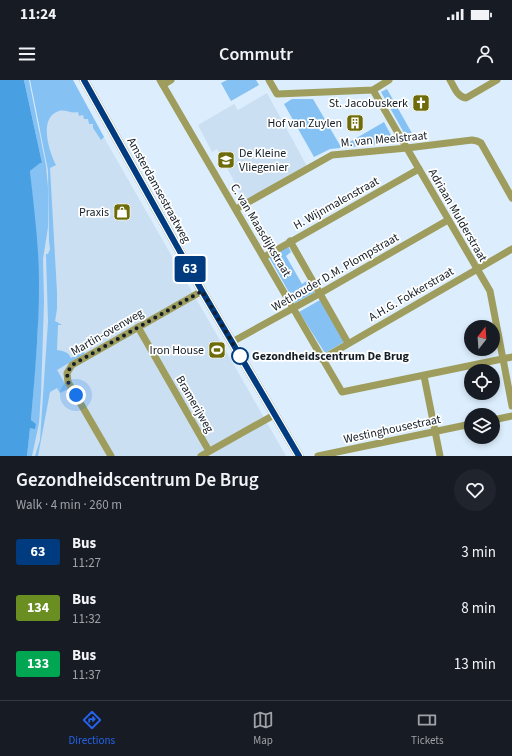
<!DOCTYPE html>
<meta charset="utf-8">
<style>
body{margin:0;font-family:"Source Sans 3",sans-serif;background:#20242c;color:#f1f3f6;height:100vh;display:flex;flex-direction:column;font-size:15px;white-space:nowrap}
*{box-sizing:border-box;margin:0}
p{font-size:13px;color:#9ea1a6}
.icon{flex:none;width:22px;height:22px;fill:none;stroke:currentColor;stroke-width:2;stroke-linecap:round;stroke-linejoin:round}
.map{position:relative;height:376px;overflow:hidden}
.sheet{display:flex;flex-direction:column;background:#171b24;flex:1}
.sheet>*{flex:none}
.badge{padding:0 8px;border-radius:3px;font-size:14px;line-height:26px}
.needle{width:26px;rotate:17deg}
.controls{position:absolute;left:464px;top:240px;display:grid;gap:8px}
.controls a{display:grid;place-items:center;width:36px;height:36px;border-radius:50%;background:#171b24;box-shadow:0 2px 6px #0003;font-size:20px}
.you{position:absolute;width:20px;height:20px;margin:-10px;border:3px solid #fff;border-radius:50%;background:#1a73e8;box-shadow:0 0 0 6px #1a73e833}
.map>.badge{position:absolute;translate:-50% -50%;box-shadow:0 0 0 2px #fff}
.round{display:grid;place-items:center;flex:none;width:42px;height:42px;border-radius:21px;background:#20242c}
.summary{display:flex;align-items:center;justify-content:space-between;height:68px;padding:0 16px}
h1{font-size:19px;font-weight:600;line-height:30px}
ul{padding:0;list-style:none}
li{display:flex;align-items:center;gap:12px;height:56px;padding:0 16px}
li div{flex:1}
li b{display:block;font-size:15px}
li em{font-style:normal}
li .badge{min-width:44px;font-weight:700;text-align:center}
.status{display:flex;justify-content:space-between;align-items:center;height:28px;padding:0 20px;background:#171b24;direction:ltr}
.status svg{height:11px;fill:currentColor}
header{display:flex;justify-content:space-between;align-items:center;height:52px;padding:0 16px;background:#171b24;font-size:18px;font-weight:600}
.tab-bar{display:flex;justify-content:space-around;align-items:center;height:56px;border-top:1px solid #363941;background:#171b24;font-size:11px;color:#9ea1a6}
.tab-bar a{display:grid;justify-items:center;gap:2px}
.tab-bar .selected{color:#2563eb}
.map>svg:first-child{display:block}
</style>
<div class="status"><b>11:24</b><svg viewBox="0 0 49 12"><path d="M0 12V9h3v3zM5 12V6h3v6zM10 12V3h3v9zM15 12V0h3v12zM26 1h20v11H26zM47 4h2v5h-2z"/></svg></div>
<header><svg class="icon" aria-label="menu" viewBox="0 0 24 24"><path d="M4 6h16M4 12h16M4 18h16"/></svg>Commutr<svg class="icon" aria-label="person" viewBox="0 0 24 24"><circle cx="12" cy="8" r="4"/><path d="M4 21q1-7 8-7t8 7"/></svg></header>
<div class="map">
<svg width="512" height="376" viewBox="0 0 512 376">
<rect width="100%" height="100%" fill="#dceefd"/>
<g fill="#cadff2">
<polygon points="267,13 308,88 246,124 217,69 212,72 198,45 234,24 238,30"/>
<polygon points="59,24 90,33 286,376 27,376 30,91 43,36"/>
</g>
<g fill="#85c1f3">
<polygon points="24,0 29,0 46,86 48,108 48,147 43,179 44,222 41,313 39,343 32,376 27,376 30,348 35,348 36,344 31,340 38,249 35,145 30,91 40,82 42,83"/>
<path d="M30,0H73L104,57L101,60L93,48V44H89L88,39H84L83,35L79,36L78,32C71,34 66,29 59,31C38,37 49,72 56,85L50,88L57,212V229L55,241L62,245H58L57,270C64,271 68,272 71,278L85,270L84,274L57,290L68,309L60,313L57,308L50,312L38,376H35L40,360L41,345L48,242L46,174H48L50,169L49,161L48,90Z"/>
<polygon points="227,0 256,0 259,5 231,21 221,3"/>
<polygon points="387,9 417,62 411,62 408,60 381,12"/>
<polygon points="292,19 313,19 341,67 384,42 392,57 381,64 330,69 314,77 284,24"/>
<polygon points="453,125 466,148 462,151 448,128"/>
<polygon points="288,166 291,172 286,176 302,204 308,200 315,212 295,223 269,177"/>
<polygon points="320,220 344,262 325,273 299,232"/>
</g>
<path fill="#489fe2" d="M0,0H24L42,83H40L30,91C34,128 39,166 39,203C39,249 35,294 31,340L36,344L35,349L30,348L27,376H0Z"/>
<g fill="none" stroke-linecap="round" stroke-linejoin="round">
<g stroke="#9e9d5d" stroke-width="7">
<polyline points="160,0 342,312 512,277"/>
<polyline points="269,0 277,14 373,10 389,0"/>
<path d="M450,0C454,6 457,17 466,18L497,0"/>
<polyline points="163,5 171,0"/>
<polyline points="373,10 490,211 512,326"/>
<polyline points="236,129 332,75 407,68 472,60 477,61 481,63 512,118"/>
<polyline points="290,161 348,263"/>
<polyline points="264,177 419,89"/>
<polyline points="138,247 209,371"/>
<polyline points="232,262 319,214 448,140"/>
<polyline points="322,279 512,169"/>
<polyline points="424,296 440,376"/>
<polyline points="493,340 512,336"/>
<polyline points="111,376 68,302 67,293 72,285 202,211"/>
<polyline points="201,376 274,335"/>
<polyline points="318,376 471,344"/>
</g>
<polyline stroke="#5c5902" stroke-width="9" points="84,0 202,211 299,376"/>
</g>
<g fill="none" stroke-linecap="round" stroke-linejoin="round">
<defs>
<polyline id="line" points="84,0 202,211 299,376"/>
</defs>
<use href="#line" stroke="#fff" stroke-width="9"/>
<use href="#line" stroke="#003b80" stroke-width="6"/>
<polyline stroke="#141e27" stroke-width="4" stroke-dasharray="0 7.2" points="76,315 68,302 67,293 72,285 202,211 240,276"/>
</g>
<defs>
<symbol id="church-square" viewBox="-11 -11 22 22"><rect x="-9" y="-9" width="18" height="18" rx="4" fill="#6e6c0a" stroke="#fff"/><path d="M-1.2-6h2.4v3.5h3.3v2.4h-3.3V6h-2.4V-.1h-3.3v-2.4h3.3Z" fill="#fff"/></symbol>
<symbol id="building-square" viewBox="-11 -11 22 22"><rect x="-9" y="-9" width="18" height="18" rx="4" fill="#6e6c0a" stroke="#fff"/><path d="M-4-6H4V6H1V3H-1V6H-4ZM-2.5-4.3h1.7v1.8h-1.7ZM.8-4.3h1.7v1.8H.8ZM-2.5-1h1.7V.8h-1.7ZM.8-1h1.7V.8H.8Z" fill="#fff"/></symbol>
<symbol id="school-square" viewBox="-11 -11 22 22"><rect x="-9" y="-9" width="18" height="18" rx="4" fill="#6e6c0a" stroke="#fff"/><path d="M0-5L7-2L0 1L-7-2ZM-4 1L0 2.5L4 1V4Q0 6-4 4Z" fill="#fff"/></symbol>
<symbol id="shop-square" viewBox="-11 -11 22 22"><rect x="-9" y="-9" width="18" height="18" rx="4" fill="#6e6c0a" stroke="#fff"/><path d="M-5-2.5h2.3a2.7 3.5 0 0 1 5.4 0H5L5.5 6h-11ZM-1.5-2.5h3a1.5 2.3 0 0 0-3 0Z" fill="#fff"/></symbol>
<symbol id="stadium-square" viewBox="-11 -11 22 22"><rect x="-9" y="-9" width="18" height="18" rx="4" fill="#6e6c0a" stroke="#fff"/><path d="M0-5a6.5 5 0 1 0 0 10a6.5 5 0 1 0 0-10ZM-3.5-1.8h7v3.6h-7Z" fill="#fff"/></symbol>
</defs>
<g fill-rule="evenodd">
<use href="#church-square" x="411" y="13" width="20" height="20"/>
<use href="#building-square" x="345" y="33" width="20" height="20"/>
<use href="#school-square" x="216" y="70" width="20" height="20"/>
<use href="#shop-square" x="112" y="122" width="20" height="20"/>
<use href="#stadium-square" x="207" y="260" width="20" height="20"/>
</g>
<circle fill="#fff" stroke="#003b80" stroke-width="2" cx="240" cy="276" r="8"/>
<g text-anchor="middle" stroke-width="3.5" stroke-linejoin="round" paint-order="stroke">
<g font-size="12" fill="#141e27" stroke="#fff" text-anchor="end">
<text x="408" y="27">St. Jacobuskerk</text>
<text x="342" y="47">Hof van Zuylen</text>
<text x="239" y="77" text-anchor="start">De Kleine<tspan x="239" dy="14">Vliegenier</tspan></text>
<text x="109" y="136">Praxis</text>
<text x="204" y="274">Iron House</text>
</g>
<g font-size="12" fill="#141e27" stroke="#fff">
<text transform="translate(384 59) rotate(-5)" y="4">M. van Meelstraat</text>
<text transform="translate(159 110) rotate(61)" y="4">Amsterdamsestraatweg</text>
<text transform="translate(336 123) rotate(-29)" y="4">H. Wijnmalenstraat</text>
<text transform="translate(458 135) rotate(60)" y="4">Adriaan Mulderstraat</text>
<text transform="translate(261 150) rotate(59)" y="4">C. van Maasdijkstraat</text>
<text transform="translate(335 192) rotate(-30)" y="4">Wethouder D.M. Plompstraat</text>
<text transform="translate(411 214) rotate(-30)" y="4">A.H.G. Fokkerstraat</text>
<text transform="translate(107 252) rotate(-30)" y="4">Martin-ovenweg</text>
<text transform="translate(195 324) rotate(60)" y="4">Bramerijweg</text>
<text transform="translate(392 349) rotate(-12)" y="4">Westinghousestraat</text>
</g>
<g font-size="12" font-weight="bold" fill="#141e27" stroke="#fff" text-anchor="start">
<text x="252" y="280">Gezondheidscentrum De Brug</text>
</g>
</g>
</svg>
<div class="controls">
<a><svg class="needle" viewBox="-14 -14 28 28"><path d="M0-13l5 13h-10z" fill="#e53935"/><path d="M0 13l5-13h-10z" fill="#9ea1a6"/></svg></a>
<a><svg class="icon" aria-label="locate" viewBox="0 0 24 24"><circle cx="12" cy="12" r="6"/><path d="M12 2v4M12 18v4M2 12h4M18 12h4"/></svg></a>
<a><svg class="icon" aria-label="layers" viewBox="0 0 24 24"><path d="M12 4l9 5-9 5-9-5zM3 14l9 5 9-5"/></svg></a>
</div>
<div class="you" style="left:76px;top:315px"></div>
<b class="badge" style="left:190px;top:189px;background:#003b80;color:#fff">63</b>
</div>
<section class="sheet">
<div class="summary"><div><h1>Gezondheidscentrum De Brug</h1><p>Walk · 4 min · 260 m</p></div><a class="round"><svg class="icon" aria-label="heart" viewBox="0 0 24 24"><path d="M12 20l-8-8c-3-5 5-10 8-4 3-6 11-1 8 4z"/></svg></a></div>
<ul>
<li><span class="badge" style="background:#003b80;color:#fff">63</span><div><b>Bus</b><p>11:27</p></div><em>3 min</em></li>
<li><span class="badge" style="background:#6b8e23;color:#fff">134</span><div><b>Bus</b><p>11:32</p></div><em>8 min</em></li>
<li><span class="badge" style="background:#00a651;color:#fff">133</span><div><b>Bus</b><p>11:37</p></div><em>13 min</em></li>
</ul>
</section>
<nav class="tab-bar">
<a class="selected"><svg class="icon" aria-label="directions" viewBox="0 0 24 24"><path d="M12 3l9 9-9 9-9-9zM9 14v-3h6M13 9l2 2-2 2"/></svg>Directions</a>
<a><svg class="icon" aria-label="map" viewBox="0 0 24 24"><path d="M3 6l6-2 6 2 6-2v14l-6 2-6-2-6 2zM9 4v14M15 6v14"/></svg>Map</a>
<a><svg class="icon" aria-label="tickets" viewBox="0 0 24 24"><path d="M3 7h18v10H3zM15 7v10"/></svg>Tickets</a>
</nav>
